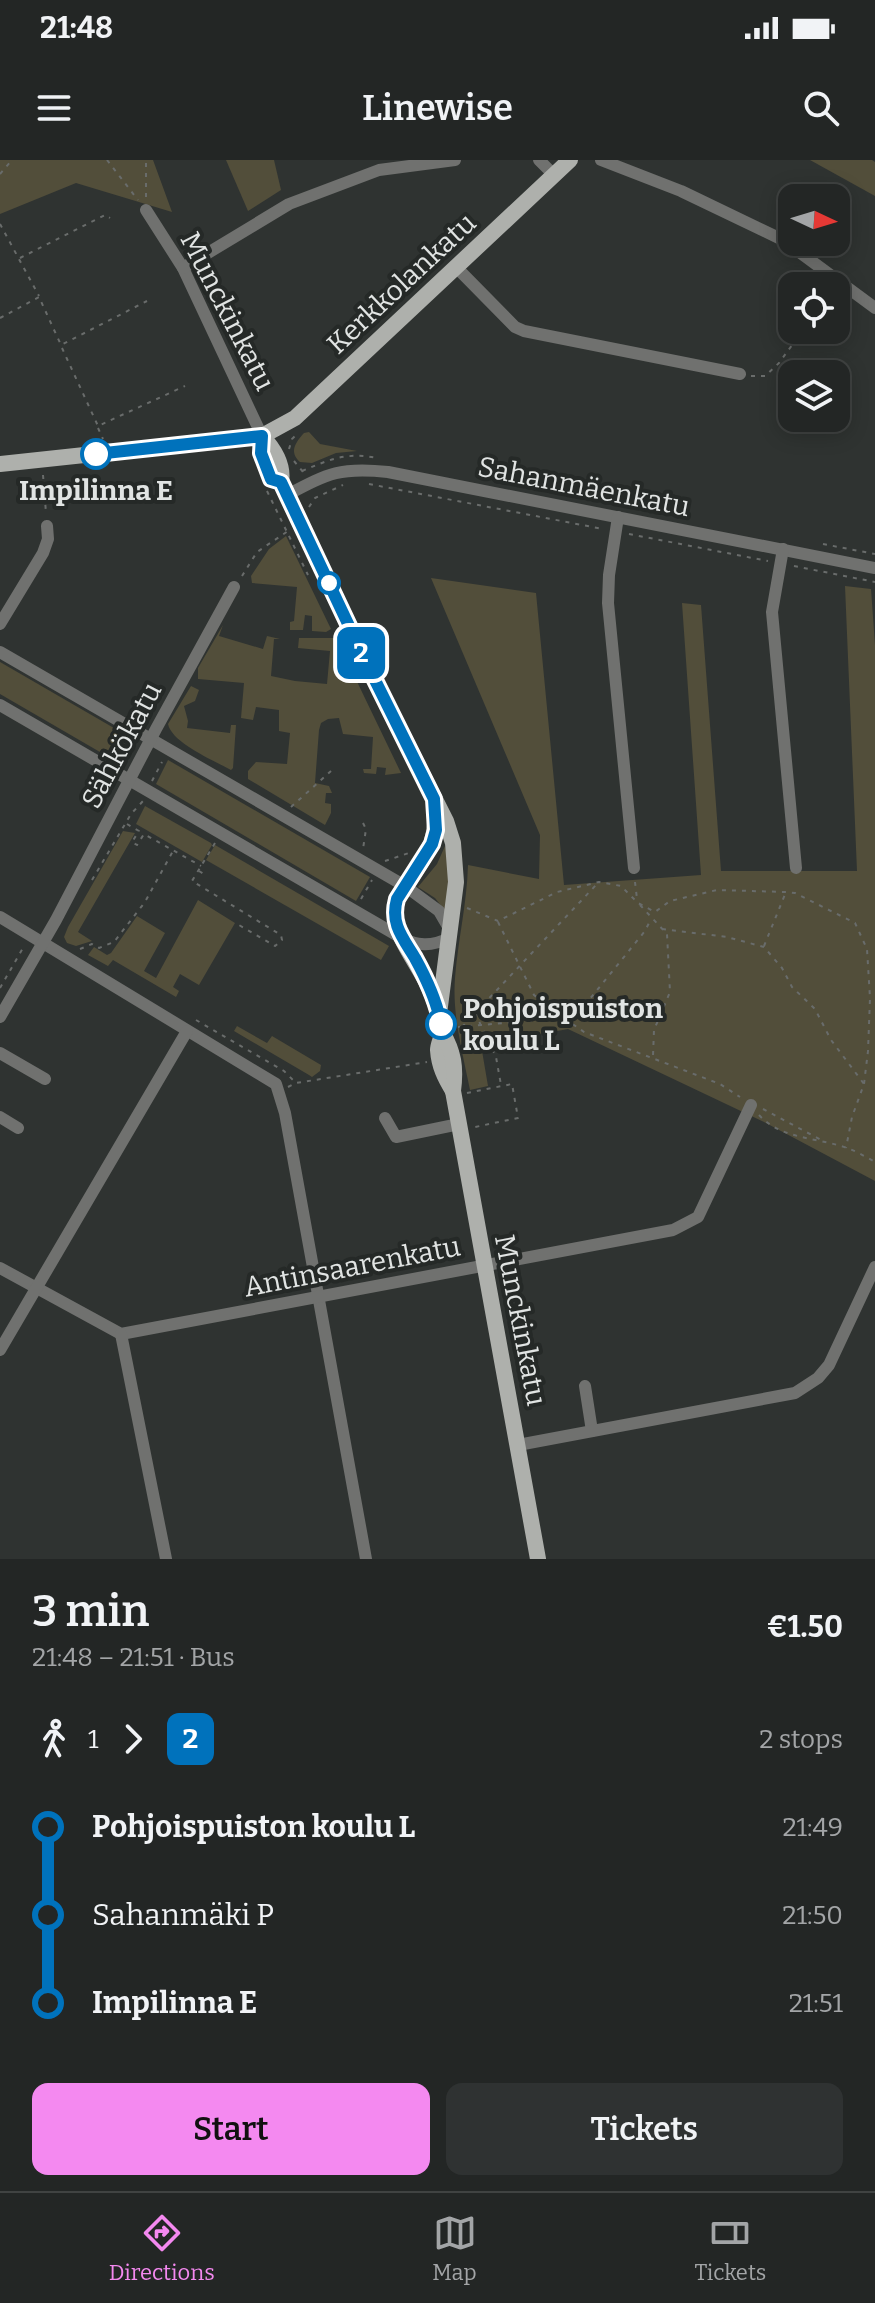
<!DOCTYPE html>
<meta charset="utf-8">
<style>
body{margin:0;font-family:Bitter,serif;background:#2f3232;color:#f1f3f6;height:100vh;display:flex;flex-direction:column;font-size:30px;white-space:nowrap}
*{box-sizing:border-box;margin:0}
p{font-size:26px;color:#a3a5a7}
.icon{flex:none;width:44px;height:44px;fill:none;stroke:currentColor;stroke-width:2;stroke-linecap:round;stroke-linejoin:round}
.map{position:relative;height:1399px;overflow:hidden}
.sheet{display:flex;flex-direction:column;background:#232625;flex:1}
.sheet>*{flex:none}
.badge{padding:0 16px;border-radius:12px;font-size:28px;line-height:52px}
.needle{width:52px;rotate:94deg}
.tools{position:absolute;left:778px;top:24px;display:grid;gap:16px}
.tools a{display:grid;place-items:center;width:72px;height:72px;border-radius:16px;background:#232625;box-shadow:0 4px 20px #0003,0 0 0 2px #404342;font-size:40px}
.map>.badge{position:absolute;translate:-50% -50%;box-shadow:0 0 0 4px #fff}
.legs{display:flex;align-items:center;gap:12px;height:88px;padding:0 32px;font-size:26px}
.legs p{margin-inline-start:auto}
.summary{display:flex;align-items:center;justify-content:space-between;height:136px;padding:0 32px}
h1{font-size:44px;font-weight:600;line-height:60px}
.primary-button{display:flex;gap:16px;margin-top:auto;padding:16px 32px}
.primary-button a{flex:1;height:92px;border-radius:16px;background:#f489f0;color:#111;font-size:32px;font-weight:600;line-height:92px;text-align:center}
.primary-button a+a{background:#2f3232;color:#f1f3f6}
ul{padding:0 32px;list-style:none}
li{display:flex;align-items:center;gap:28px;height:88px;font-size:30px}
li i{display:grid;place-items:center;width:12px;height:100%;margin:0 10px;background:currentColor}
li i::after{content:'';width:20px;height:20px;margin:-10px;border:6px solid;border-radius:50%;background:#232625}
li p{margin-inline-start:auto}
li:first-child i{background:linear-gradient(#0000 50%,currentColor 0)}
li:last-child i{background:linear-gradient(currentColor 50%,#0000 0)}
.status{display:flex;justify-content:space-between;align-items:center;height:56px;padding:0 40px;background:#232625;direction:ltr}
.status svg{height:22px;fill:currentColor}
header{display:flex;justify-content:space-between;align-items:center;height:104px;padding:0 32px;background:#232625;font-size:36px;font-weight:600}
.tabs{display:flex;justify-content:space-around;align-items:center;height:112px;border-top:2px solid #404342;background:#232625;font-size:22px;color:#a3a5a7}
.tabs a{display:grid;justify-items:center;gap:4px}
.tabs .on{color:#f489f0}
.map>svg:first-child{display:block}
</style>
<div class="status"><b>21:48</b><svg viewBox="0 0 49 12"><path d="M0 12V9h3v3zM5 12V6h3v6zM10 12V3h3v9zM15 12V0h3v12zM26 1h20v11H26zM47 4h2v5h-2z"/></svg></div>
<header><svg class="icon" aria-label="menu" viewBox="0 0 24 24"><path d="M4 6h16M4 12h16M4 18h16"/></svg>Linewise<svg class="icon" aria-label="search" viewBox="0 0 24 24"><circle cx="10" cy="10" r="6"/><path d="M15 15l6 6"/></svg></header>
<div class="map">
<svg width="875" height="1399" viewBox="0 0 875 1399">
<rect width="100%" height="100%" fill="#2f3331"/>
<g fill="#524e3a">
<polygon points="0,0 153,0 172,52 76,23 0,54"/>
<polygon points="226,0 274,0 281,30 248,51"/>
<polygon points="810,0 872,0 875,2 875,36"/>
<path d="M309,272L320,284L357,291L336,293L312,303L300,302C289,292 295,283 304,273Z"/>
<polygon points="286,376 331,469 326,472 312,471 312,456 305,455 303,470 290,470 290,462 294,461 297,427 252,423 251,416 269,389"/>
<path d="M431,418L536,433L564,725L701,715L682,443L701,445L721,711H857L845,426L871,429L875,485V1021L764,962L568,869L481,885L488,926L470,930C463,894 452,855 455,818C458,780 467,743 468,705L539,719L540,675Z"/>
<polygon points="223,465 219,476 263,489 267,476 280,479 274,479 271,516 295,521 327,524 330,491 298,488 299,478 336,478 401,613 385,615 386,608 377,607 376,614 364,613 363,609 371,609 373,577 343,574 339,558 328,559 321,563 319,570 315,623 329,626 332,633 326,633 325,643 331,644 331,653 325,665 248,619 248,611 256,602 287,604 290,573 279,571 279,550 256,547 253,560 241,558 244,523 198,519 198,508"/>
<polygon points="0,502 126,575 112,599 0,534"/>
<path d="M191,526L199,530L195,541L184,546L188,561L187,568L230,573L231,565H236L233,608L231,610C213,600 172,583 168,564Z"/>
<polygon points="168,600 370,717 356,741 156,624"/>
<polygon points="145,646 211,683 212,685 202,702 136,664"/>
<polygon points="123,671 135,673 78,772 92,781 76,786 67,783 64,777 68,767"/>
<polygon points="215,685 389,786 381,800 206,700"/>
<polygon points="445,686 451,712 446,752 435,738 418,727 437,704"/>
<polygon points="198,740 235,763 199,825 180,814 173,827 179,831 176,837 113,800 108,806 88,795 94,787 107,795 111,793 137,756 165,773 144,811 156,818"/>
<polygon points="237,866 267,883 272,876 321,905 320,911 312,917 309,915 234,871"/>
</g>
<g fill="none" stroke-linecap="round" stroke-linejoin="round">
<g stroke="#696c6b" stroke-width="2" stroke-dasharray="4 6" stroke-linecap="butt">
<polyline points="107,0 138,40"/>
<polyline points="0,14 12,0"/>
<polyline points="146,37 146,0"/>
<polyline points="0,64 39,136"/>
<polyline points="20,98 105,55 110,58"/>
<polyline points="0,158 39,137 61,185 147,141"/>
<polyline points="62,188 98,266 185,226"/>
<polyline points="751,216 765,216 779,203 803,170"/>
<polyline points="98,268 103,279"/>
<polyline points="289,289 292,279 297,274"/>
<polyline points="294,301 303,312"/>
<path d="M302,311C331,299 346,292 378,298"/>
<polyline points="43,315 46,353"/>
<polyline points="369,324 603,369"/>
<polyline points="267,331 308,415"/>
<polyline points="309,347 315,338 343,325"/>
<polyline points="629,374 768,401"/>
<polyline points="823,384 875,394"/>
<polyline points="794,406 875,422"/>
<polyline points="242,416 257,392 288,371"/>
<polyline points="116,600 127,581"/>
<polyline points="152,621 162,602"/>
<polyline points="291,647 331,611"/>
<polyline points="363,663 366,669 363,689"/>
<polyline points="127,664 139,671 132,682 137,685 144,674 201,706"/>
<polyline points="215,683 192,721 281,775 282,780 275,786 239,765"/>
<polyline points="385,701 409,693"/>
<polyline points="199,711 207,716"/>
<polyline points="92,720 131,654 143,641"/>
<polyline points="635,722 637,739"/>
<polyline points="361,739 372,720"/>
<polyline points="640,745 667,774 670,832 654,870 653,896"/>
<polyline points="467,748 498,761 557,732 599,722 621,726 638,743 655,752 670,741 717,730 786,732 795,733 855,763 867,789 870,838 868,891 864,924 852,957 846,988"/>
<polyline points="498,762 534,835 564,858 584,872 720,924 740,937"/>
<polyline points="662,769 727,777 764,787 782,808 792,827 815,849 831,880 864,924"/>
<polyline points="764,786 786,732"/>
<polyline points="80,789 92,784 99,788 114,782 145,742 173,691"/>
<polyline points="0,828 23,788"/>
<polyline points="475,853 496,897 501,925"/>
<polyline points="196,860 284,911 296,923"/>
<polyline points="572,861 645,771 651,759"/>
<polyline points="458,867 563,858"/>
<polyline points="462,867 596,725"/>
<polyline points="288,927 296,923 427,902"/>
<polyline points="467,933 512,924 518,958 475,967"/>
<polyline points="763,949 825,982"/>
<path d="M759,955C782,980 817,977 847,988C856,991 866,997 875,1002"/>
</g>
<g stroke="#70716f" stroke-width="12">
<polyline points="539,0 554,15"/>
<polyline points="601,0 681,31 783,80 875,148"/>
<polyline points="146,50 183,108 262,276"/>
<polyline points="456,107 515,167 524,171 740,214"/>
<polyline points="183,108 289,44 379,10 455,0"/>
<path d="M287,335C329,313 340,307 388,312L875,408"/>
<polyline points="618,357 609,415 608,443 634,708"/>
<polyline points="783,389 772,452 796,708"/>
<polyline points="0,464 43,393 48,379 47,366"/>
<polyline points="0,492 405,726 439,751 450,770"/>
<path d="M0,545L400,777C417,786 431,787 449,778"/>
<polyline points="0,757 276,924 285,953 366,1399"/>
<polyline points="0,857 56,760 156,569 234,427"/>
<polyline points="0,893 45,919"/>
<polyline points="0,957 18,968"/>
<polyline points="385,958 396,977 459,964"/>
<polyline points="0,1108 121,1174 673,1070 698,1057 751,945"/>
<polyline points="121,1174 166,1399"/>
<polyline points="0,1190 187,871"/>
<polyline points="585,1226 592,1271"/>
<polyline points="518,1285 795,1233 818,1218 829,1205 875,1107"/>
</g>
<g stroke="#aeb0ac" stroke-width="16">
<path d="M262,276C274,289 284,305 281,322L367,504L446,661L453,683L456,722L439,854"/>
<path d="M262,276C261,293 265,303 271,319L281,322"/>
<polyline points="0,304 262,276 295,258 570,0"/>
<path d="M434,645C439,682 426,694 407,724C402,731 397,738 395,746C390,772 420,805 430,830C435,843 442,858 442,872C442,878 438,884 438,890C439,906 445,918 453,931"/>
<path d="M442,872C454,892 456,908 453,931L538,1399"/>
</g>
</g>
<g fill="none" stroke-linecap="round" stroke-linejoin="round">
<defs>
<path id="line-1" d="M96,294L262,276L261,293L271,319L281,322L367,504L434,639L436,670L432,684L397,739C390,764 403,778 415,798C426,818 437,841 441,864"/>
</defs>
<use href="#line-1" stroke="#fff" stroke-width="18"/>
<use href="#line-1" stroke="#0072bc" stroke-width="12"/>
</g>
<g fill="#fff" stroke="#0072bc" stroke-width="4">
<circle cx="96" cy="294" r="14"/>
<circle cx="329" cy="423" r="10"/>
<circle cx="441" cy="864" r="14"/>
</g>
<g text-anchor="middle" stroke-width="8" stroke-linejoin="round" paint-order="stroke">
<g font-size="28" fill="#e1e4e3" stroke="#252927">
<text transform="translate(401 123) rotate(-43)" y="10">Kerkkolankatu</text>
<text transform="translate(228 151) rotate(63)" y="10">Munckinkatu</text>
<text transform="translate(584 326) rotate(11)" y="10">Sahanmäenkatu</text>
<text transform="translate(121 585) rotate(-62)" y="10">Sähkökatu</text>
<text transform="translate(352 1106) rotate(-11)" y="10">Antinsaarenkatu</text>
<text transform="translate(521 1160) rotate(79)" y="10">Munckinkatu</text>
</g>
<g font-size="28" font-weight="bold" fill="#e1e4e3" stroke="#252927">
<text x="96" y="340">Impilinna E</text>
<text x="463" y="858" text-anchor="start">Pohjoispuiston<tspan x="463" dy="32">koulu L</tspan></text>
</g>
</g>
</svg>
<div class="tools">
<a><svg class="needle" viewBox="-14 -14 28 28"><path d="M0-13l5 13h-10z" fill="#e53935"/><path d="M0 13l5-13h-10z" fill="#a3a5a7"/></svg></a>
<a><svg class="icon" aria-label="locate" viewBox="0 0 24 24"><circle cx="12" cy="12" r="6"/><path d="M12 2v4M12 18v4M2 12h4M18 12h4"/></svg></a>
<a><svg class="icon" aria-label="layers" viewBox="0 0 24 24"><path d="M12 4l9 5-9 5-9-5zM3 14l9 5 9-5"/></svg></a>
</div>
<b class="badge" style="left:361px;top:493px;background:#0072bc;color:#fff">2</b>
</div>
<section class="sheet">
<div class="summary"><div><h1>3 min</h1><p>21:48 – 21:51 · Bus</p></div><b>€1.50</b></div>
<div class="legs"><svg class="icon" aria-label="walk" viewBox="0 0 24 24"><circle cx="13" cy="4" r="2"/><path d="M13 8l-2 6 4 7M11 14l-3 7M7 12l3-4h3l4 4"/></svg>1<svg class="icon" aria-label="forward" viewBox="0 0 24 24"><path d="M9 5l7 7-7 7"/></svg><b class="badge" style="background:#0072bc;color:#fff">2</b><p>2 stops</p></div>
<ul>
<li><i style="color:#0072bc"></i><b>Pohjoispuiston koulu L</b><p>21:49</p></li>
<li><i style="color:#0072bc"></i><span>Sahanmäki P</span><p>21:50</p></li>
<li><i style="color:#0072bc"></i><b>Impilinna E</b><p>21:51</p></li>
</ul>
<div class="primary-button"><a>Start</a><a>Tickets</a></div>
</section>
<nav class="tabs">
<a class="on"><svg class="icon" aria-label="directions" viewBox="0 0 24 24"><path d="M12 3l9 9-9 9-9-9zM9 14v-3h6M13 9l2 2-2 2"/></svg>Directions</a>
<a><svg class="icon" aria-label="map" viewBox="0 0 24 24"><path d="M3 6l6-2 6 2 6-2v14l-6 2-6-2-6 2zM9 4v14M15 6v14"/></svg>Map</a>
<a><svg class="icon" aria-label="tickets" viewBox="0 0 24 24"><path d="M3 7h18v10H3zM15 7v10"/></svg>Tickets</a>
</nav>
